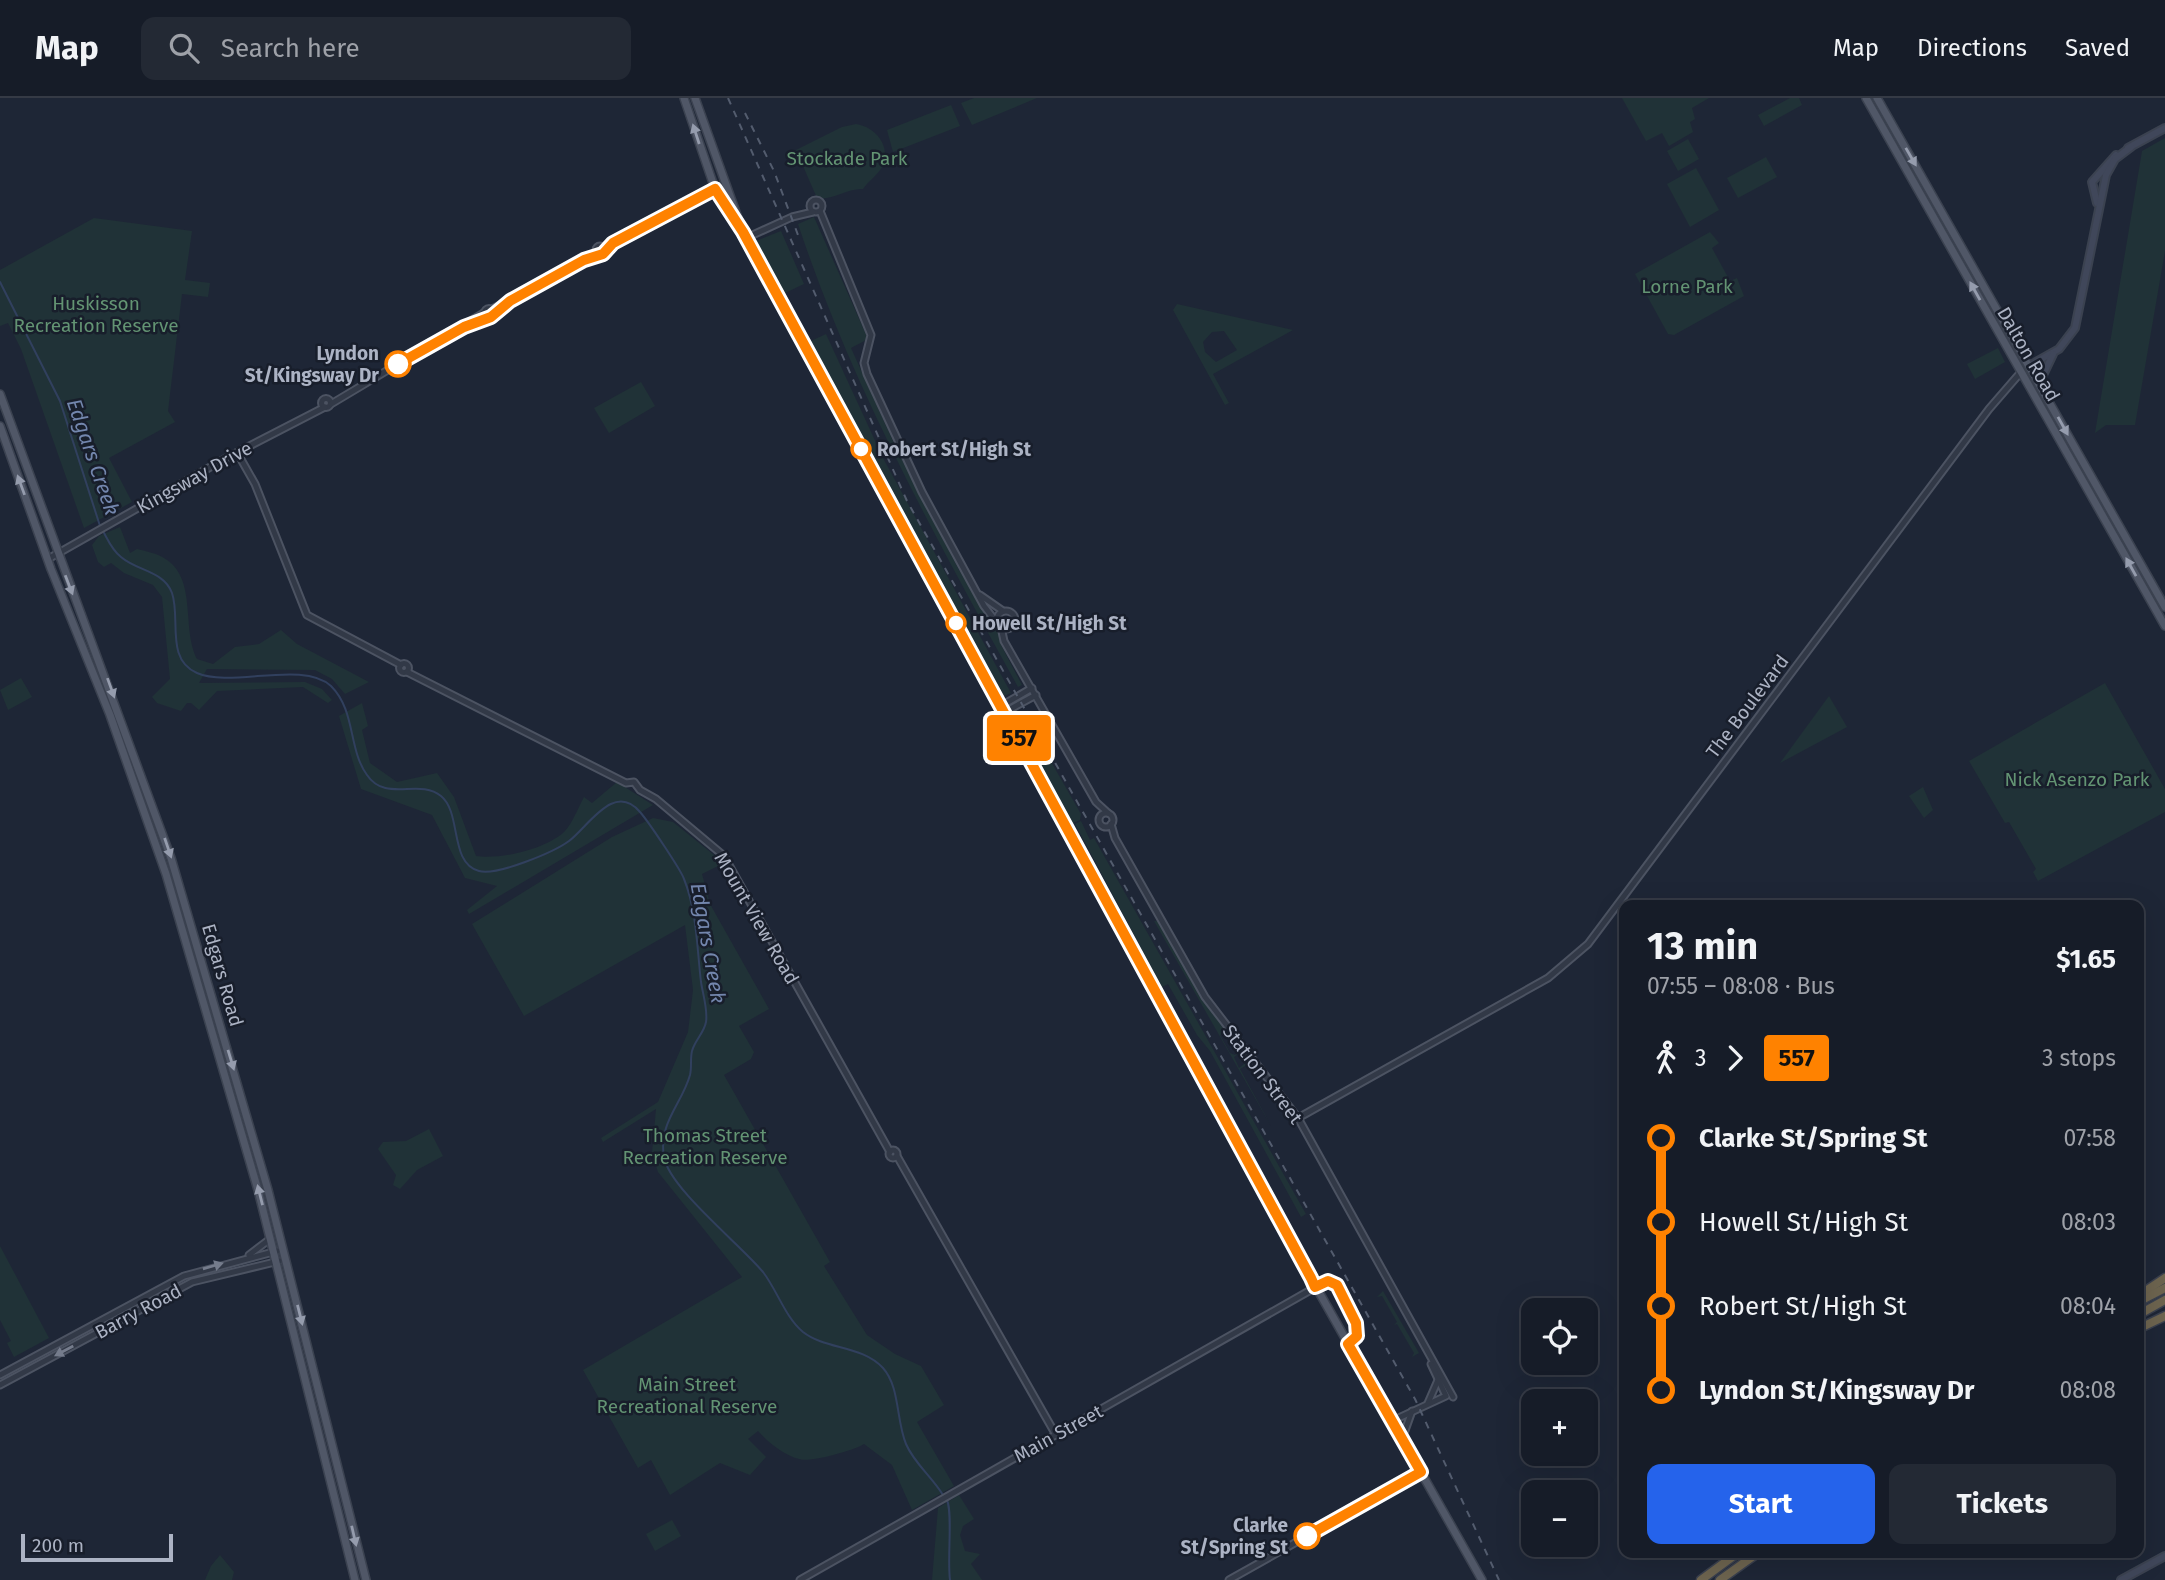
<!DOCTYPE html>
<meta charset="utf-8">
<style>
body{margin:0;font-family:"Fira Sans",sans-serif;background:#232934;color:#f1f3f6;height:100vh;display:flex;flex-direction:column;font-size:26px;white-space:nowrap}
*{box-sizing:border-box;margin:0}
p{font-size:23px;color:#9ea1a8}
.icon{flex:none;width:38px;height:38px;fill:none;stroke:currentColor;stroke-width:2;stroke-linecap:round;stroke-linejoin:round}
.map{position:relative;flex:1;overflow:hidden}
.side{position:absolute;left:1619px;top:802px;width:525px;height:658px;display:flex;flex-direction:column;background:#161c28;border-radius:14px;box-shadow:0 7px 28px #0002,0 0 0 2px #353a45}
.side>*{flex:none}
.badge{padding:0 14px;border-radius:5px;font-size:24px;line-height:46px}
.controls{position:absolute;left:1521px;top:1200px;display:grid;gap:14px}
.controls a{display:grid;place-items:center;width:77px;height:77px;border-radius:14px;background:#161c28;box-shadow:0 7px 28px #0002,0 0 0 2px #353a45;font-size:35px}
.scale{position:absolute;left:21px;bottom:18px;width:152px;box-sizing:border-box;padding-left:7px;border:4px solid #acb3c4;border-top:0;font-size:19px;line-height:24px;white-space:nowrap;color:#acb3c4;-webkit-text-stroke:5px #181e2b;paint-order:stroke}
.map>.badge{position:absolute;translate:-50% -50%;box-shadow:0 0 0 4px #fff}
.legs{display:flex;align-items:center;gap:10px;height:77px;padding:0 28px;font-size:23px}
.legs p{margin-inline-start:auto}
.head{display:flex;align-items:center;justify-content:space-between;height:119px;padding:0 28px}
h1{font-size:38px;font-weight:700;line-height:52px}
.action{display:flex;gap:14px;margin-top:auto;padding:14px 28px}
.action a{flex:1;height:80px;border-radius:14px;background:#2563eb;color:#fff;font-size:28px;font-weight:700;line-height:80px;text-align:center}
.action a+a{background:#232934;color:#f1f3f6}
ul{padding:0 28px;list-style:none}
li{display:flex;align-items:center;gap:24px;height:84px;font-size:26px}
li i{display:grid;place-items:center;width:10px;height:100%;margin:0 9px;background:currentColor}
li i::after{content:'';width:18px;height:18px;margin:-9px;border:5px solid;border-radius:50%;background:#161c28}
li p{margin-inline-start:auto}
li:first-child i{background:linear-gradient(#0000 50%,currentColor 0)}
li:last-child i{background:linear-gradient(currentColor 50%,#0000 0)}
header{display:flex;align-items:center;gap:42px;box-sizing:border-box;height:98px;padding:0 35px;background:#161c28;border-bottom:2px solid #353a45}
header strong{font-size:33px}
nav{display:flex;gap:38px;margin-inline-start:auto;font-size:24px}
.search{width:490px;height:63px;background:#232934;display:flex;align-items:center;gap:18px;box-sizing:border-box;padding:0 24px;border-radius:14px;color:#9ea1a8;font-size:26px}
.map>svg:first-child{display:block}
</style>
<header>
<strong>Map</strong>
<div class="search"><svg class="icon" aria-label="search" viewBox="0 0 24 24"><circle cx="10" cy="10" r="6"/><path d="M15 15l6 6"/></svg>Search here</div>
<nav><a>Map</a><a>Directions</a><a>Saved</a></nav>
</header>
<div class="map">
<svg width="2165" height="1482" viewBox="0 0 2165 1482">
<rect width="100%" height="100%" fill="#1e2636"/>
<g fill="#203237" fill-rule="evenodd">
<polygon points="974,0 1037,0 972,27 961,5"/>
<polygon points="1622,0 1709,0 1692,10 1695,21 1690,24 1693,34 1669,48 1662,35 1646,43"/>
<polygon points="1790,0 1799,0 1802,7 1764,28 1758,17"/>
<polygon points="951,7 960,28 893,54 887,32"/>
<path d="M856,26C876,29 892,49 882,69C877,78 868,83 863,91C847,90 832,103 817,100L796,52L842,29Z"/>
<polygon points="2165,40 2165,153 2135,327 2106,327 2095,335 2142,53"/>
<polygon points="1688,41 1699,61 1678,73 1667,53"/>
<polygon points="1766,59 1777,79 1738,100 1727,80"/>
<polygon points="1696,70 1719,112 1690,129 1667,86"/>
<path d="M814,119L868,241L851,250L897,352L959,472L1000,535L1001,547L1022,587L1018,589C935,439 852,289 798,126Z"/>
<polygon points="94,120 192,133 185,182 210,185 208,199 182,196 168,313 175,324 109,360 132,404 84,430 21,251 8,225 0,228 0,172"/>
<polygon points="781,133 804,186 785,195 756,143"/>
<polygon points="1710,134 1719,145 1712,150 1730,183 1737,180 1744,198 1674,237 1668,236 1635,176"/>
<path d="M1177,206L1293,232L1213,276L1229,305L1225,307L1173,212ZM1224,233L1237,252L1216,264L1205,254L1203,244L1212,234Z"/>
<polygon points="826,236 883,360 1011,595 1004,598 811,243"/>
<polygon points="1998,250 2005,264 1975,281 1967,266"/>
<polygon points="641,284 655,308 609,335 594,310"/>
<path d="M120,429L130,455L137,451C145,453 156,455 164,460C198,480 181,529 197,561L213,566L235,549L259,546L281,532L297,546L369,584L345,596L332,581L315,572L207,571L199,585L305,584L322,591L332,602L328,605L303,589L217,593L199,612L191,605H187L181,613L157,605L152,599L170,581L162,499L153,487L124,475L111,465L104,469L98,464L92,447L99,438Z"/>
<polygon points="21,580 32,599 8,612 0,592"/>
<polygon points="2105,585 2165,691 2165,714 2038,783 2033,774 2036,771 2009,724 2005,725 1969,663"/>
<polygon points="1829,598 1847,629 1780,665"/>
<path d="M362,605L368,628L362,632L370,665L397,684L437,675L454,699L476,758C500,762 547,751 565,733C573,724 578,710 584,699L592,705L617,684L653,707L469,816L467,812L497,788L465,780L432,717L361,691L339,618Z"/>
<polygon points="1018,624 1025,634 1034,634 1081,716 1080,722 1073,725"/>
<polygon points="1923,689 1933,712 1924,720 1909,698"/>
<path d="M653,720L673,724L724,765L702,776L710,806L769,911L739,928L754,954L751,961L724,977L830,1164L824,1168L867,1237L895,1256L921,1268L944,1307L917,1324L954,1388L912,1412L892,1367L864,1346C855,1352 810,1365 799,1361C784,1357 769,1345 758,1333L748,1341L766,1359L750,1377L720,1365L670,1397L651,1362L638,1370L583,1272L742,1179L658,1074L652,1055L656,1011L603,1044L601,1040L658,1004L688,934L693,892L685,827L524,918L472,826L612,739Z"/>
<polygon points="1081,723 1090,742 1094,740 1306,1116 1301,1119 1210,953 1197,937 1168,886 1162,889 1075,726"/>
<polygon points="1154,823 1158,823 1201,898 1229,935 1225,934 1220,937 1230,955 1235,957 1240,953 1240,948 1245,955 1240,954 1234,959 1239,970 1248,963 1246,960 1248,959 1258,972 1250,965 1240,971 1271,1028"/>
<polygon points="429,1031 443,1058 417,1072 400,1091 393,1087 396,1077 378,1051 383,1044 406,1043"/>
<polygon points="0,1148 49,1240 14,1259 7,1245 11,1243 0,1222"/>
<polygon points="1383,1193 1419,1255 1412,1259 1414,1255 1397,1226 1394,1227 1397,1224 1382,1198 1377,1199"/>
<polygon points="959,1397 974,1421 963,1428 960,1437 965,1453 980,1456 971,1466 982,1482 932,1482 938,1410"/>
<polygon points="672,1422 681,1438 655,1453 646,1436"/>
<polygon points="220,1457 234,1474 232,1482 205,1482 211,1468"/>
</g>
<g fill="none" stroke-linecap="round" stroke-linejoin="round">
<g stroke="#31405e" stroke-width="2">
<polyline points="0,184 60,303 100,428"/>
<path d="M103,433C108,442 112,452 121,459C137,473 164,473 172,495C181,521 165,561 197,575C231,590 303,562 331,588C356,613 348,651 367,677C386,705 419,680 441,698C462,715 449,765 479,773C497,778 554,754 569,743C588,729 614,683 640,714C648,723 681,772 684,781C697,813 697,851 701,884C703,897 708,912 706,924C704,935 695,942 692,953C690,961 692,969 690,977C682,1006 658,1025 664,1059C669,1090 741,1147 763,1174C777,1192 785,1219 803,1234C826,1252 862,1247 883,1270C900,1289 896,1322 906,1346C914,1365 932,1379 943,1397"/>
<path d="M947,1402C953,1416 947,1461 950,1482"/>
</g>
<defs>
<g id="tertiary">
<circle cx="816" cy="108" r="6"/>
<polyline points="820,113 871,237 864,265 867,276 922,394 984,508 997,525"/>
<polyline points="746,140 792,119 813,114"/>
<circle cx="600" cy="152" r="4"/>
<polyline points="603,149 724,87"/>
<circle cx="489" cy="215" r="4.5"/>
<polyline points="492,211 599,157"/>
<circle cx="326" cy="305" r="4.5"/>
<polyline points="331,306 485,214"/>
<polyline points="238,356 255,386 307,517 401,567"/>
<polyline points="48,461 228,359 325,309"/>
<polyline points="980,497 1003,513"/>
<circle cx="1006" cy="522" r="9"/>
<polyline points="1001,529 1004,543 1096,704 1108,715"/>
<circle cx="404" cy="570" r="4.5"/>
<polyline points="407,574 626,685 634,684 640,692 656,701 724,758 890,1054"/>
<polyline points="1001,608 1032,590"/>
<polyline points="1005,614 1036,597"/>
<circle cx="1106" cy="722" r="7"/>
<polyline points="1111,726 1115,740 1205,899 1298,1020 1453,1299"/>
<polyline points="1298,1020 1548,880 1588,846 1989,311 2021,274"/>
<circle cx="893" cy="1056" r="4"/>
<polyline points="897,1058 1056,1337"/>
<polyline points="249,1157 270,1141"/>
<polyline points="0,1277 184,1178 277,1153"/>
<polyline points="0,1287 192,1184 279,1163"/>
<polyline points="1428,1305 1438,1282"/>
<polyline points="1392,1323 1446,1298 1431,1266"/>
<polyline points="1402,1341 1412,1313"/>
<polyline points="800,1482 1316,1189"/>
<polyline points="1229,1482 1421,1374"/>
</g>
<g id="secondary">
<polyline points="2128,50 2165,30"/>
<polyline points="2097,105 2092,84 2116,57"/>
<polyline points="2029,268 2059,251 2075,230 2106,77 2115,61 2131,49"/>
<polyline points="2042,290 2042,279 2053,256"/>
<polyline points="2121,1482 2165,1458"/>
</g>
<g id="primary">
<polyline points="684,0 715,91 738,129"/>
<polyline points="695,0 743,134 1311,1180 1482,1482"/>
<polyline points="1866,0 2165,528"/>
<polyline points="1877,0 2165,509"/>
<polyline points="0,296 171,760 268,1092 366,1482"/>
<polyline points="0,328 51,471 110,617 166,776 258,1092 355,1482"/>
</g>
<g id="motorway">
<polyline points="2138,1198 2165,1180"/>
<polyline points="2138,1204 2165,1190"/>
<polyline points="2138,1217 2165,1202"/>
<polyline points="2138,1231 2165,1218"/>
<polyline points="1701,1482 1739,1454"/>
<polyline points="1720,1482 1759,1454"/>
</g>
</defs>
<use href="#tertiary" stroke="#4c5362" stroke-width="9"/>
<use href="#secondary" stroke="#3b4250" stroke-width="10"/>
<use href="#primary" stroke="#3b4250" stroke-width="10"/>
<use href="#motorway" stroke="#3a404e" stroke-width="11"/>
<use href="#tertiary" stroke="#323947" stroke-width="5"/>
<use href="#secondary" stroke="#40475a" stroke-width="6"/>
<use href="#primary" stroke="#505767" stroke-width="7"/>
<use href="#motorway" stroke="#6d644f" stroke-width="8"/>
<g stroke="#535c6e" stroke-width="2" stroke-dasharray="7 7" stroke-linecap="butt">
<polyline points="728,0 907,403 1415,1301 1499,1482"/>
<polyline points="745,15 774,73 798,137"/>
</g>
</g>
<defs><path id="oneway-solid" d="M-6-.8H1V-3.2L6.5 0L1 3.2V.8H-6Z" transform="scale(1.75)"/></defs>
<g fill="#959cad">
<use href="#oneway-solid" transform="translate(696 36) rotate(-108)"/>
<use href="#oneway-solid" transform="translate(1911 59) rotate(60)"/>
<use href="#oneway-solid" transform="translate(1975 193) rotate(-119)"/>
<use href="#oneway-solid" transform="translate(2063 328) rotate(61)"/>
<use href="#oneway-solid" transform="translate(21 387) rotate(-110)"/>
<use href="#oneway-solid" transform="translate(2131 469) rotate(-119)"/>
<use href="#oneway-solid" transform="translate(69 487) rotate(69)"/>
<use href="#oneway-solid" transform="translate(111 590) rotate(70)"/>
<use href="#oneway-solid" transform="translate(168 750) rotate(71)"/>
<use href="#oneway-solid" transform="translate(231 962) rotate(73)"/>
<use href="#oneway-solid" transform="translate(260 1097) rotate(-104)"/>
<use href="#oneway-solid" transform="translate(300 1217) rotate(76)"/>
<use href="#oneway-solid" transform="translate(354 1438) rotate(77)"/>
</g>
<g fill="#757c8c">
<use href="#oneway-solid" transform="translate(213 1168) rotate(-16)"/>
<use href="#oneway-solid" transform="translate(64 1253) rotate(152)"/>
</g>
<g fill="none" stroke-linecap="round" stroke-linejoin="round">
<defs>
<polyline id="line-1" points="398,266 464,229 491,219 510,203 584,162 603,156 613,145 715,91 743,134 1311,1180 1315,1189 1328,1183 1337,1187 1356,1225 1357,1238 1348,1246 1421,1374 1307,1438"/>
</defs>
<use href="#line-1" stroke="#fff" stroke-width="16"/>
<use href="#line-1" stroke="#ff8200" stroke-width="10"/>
</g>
<g fill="#fff" stroke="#ff8200" stroke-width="3.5">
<circle cx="398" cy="266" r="12"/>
<circle cx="861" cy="351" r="9"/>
<circle cx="956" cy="525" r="9"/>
<circle cx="1307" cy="1438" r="12"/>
</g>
<g text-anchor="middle" stroke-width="5" stroke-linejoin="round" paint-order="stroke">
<g font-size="19" fill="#639473" stroke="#181e2b">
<text x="847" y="67">Stockade Park</text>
<text x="1687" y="195">Lorne Park</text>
<text x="96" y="212">Huskisson<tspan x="96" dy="22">Recreation Reserve</tspan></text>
<text x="2077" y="688">Nick Asenzo Park</text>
<text x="705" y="1044">Thomas Street<tspan x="705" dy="22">Recreation Reserve</tspan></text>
<text x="687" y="1293">Main Street<tspan x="687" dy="22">Recreational Reserve</tspan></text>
</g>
<g font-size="19" font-weight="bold" fill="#acb3c4" stroke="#181e2b" text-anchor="end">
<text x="379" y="262">Lyndon<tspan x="379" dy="22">St/Kingsway Dr</tspan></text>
<text x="877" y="358" text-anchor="start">Robert St/High St</text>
<text x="972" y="532" text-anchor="start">Howell St/High St</text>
<text x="1288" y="1434">Clarke<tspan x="1288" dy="22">St/Spring St</tspan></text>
</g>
<g font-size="19" fill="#acb3c4" stroke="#181e2b">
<text transform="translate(2029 256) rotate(60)" y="7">Dalton Road</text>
<text transform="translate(194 379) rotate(-29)" y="7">Kingsway Drive</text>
<text transform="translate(1747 608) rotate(-53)" y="7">The Boulevard</text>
<text transform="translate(757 820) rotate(60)" y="7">Mount View Road</text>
<text transform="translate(223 877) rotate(74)" y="7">Edgars Road</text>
<text transform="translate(1263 976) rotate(53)" y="7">Station Street</text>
<text transform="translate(138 1213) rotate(-28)" y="7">Barry Road</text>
<text transform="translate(1058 1335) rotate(-29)" y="7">Main Street</text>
</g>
<g font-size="21" font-style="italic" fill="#7386ad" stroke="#181e2b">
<text transform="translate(93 359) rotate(71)" y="7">Edgars Creek</text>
<text transform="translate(708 845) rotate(80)" y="7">Edgars Creek</text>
</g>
</g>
</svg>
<div class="controls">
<a><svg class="icon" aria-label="locate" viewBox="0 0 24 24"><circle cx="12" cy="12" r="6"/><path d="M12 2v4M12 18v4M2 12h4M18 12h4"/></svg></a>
<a>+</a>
<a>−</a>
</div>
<div class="scale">200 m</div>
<b class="badge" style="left:1019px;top:640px;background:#ff8200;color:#111">557</b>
<section class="side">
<div class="head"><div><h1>13 min</h1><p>07:55 – 08:08 · Bus</p></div><b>$1.65</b></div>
<div class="legs"><svg class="icon" aria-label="walk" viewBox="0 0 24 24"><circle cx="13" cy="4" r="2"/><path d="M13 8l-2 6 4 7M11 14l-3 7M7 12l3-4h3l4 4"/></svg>3<svg class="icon" aria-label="forward" viewBox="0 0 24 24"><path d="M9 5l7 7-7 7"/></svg><b class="badge" style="background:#ff8200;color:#111">557</b><p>3 stops</p></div>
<ul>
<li><i style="color:#ff8200"></i><b>Clarke St/Spring St</b><p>07:58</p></li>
<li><i style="color:#ff8200"></i><span>Howell St/High St</span><p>08:03</p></li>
<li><i style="color:#ff8200"></i><span>Robert St/High St</span><p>08:04</p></li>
<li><i style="color:#ff8200"></i><b>Lyndon St/Kingsway Dr</b><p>08:08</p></li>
</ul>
<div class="action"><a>Start</a><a>Tickets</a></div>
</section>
</div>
